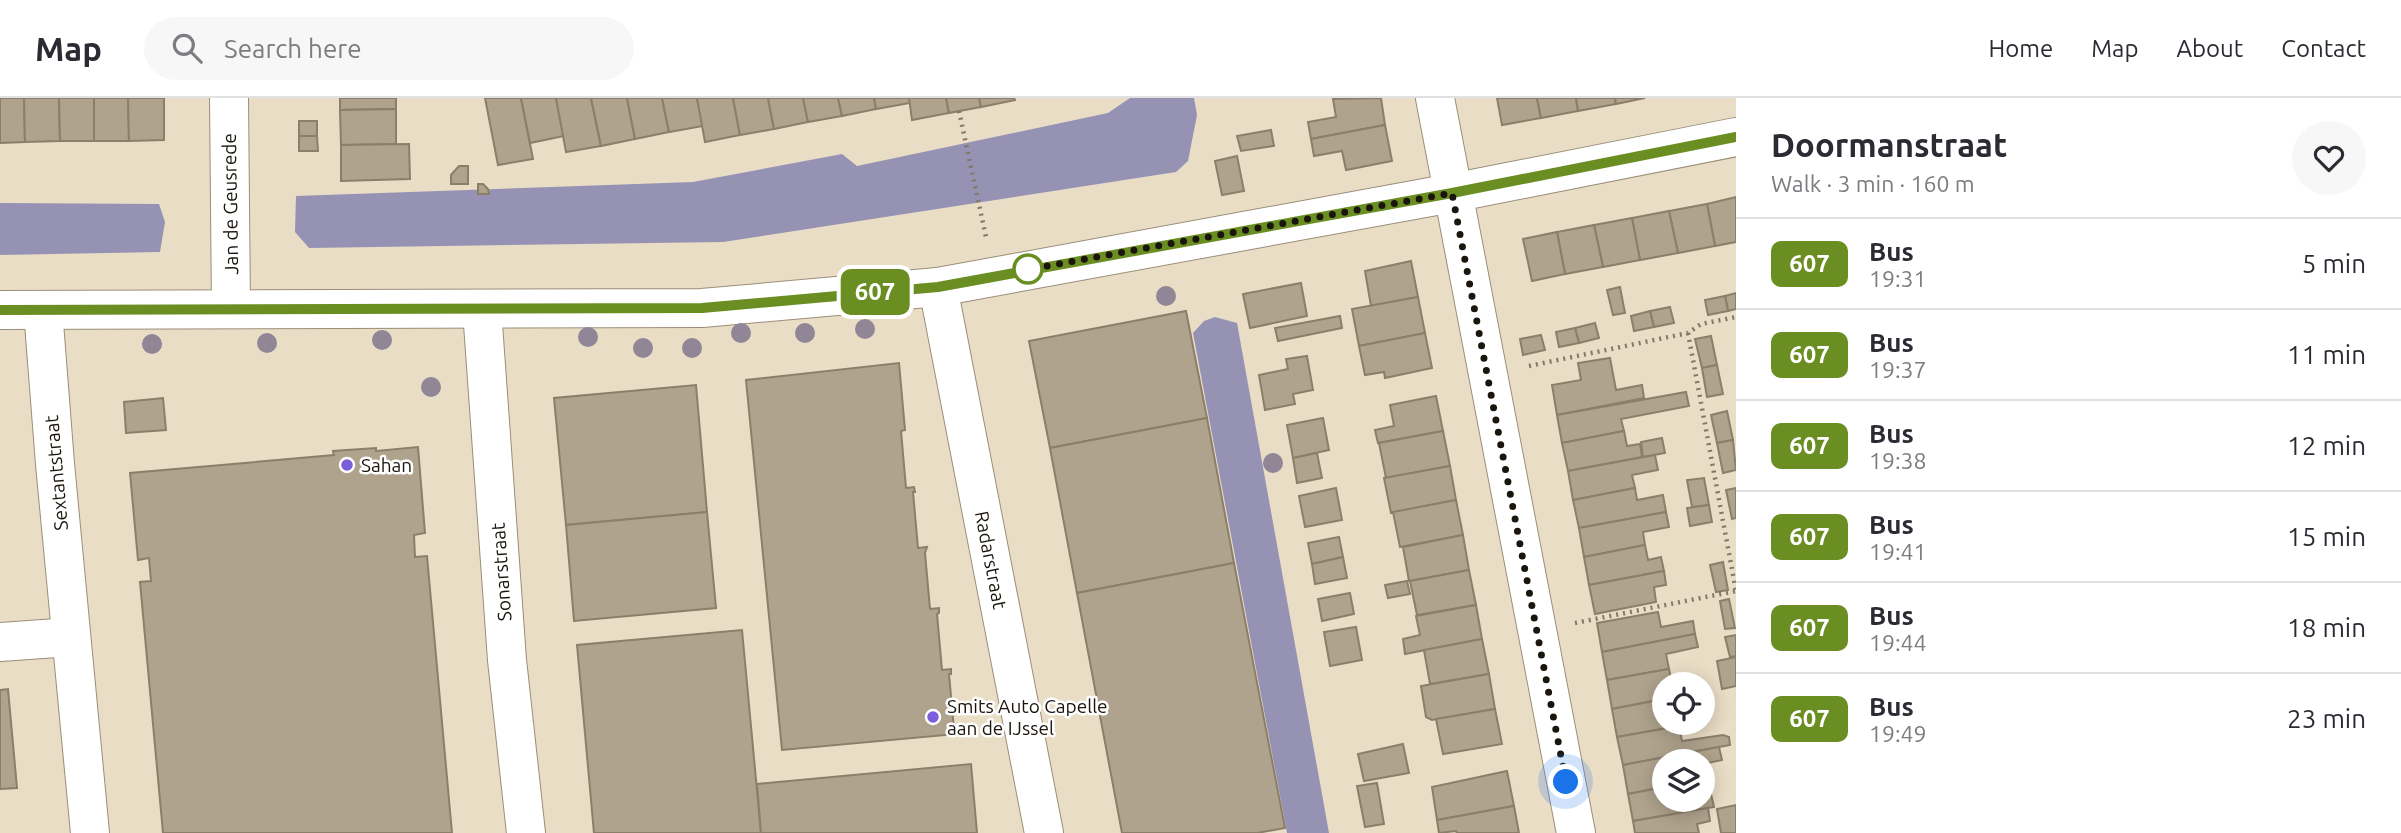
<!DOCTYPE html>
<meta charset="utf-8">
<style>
body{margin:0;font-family:Ubuntu,sans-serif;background:#f7f7f7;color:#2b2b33;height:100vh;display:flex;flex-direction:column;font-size:26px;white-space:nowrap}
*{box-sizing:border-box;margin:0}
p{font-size:23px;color:#7c7c81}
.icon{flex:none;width:38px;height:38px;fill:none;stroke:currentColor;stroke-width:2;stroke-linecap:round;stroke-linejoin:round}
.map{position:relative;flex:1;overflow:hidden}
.sheet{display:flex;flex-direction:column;background:#fff;width:665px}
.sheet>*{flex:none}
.badge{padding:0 14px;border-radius:10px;font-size:24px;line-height:46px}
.buttons{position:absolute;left:1652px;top:574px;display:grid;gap:14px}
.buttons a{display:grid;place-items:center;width:63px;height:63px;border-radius:50%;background:#fff;box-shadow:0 4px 18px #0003;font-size:35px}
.you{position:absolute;width:35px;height:35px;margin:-18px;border:5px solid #fff;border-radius:50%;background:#1a73e8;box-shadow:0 0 0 10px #1a73e833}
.map>.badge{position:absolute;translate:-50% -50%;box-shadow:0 0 0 4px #fff}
.round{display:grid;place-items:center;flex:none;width:74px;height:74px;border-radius:37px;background:#f7f7f7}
.overview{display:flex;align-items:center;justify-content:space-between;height:119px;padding:0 35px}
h1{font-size:33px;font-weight:600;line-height:52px}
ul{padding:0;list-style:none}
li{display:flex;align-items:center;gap:21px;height:91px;padding:0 35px;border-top:2px solid #e1e1e2}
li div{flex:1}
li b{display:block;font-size:26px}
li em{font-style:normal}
li .badge{min-width:77px;font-weight:700;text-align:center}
header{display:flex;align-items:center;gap:42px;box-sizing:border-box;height:98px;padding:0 35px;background:#fff;border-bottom:2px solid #e1e1e2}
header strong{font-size:33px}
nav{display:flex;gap:38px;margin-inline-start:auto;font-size:24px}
.search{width:490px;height:63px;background:#f7f7f7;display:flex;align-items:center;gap:18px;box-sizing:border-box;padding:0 24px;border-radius:38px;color:#7c7c81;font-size:26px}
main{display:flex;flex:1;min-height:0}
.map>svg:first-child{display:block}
</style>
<header>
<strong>Map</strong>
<div class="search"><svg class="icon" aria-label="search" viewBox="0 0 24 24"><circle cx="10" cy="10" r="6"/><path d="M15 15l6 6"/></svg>Search here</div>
<nav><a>Home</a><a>Map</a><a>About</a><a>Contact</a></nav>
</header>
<main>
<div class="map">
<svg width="1736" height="735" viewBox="0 0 1736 735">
<rect width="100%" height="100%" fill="#eaddc6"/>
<g fill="#9692b4">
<polygon points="1130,0 1194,0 1197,17 1188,63 1176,74 723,144 309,150 295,134 296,98 693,84 842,56 857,68 1108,15"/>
<polygon points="0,105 159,106 165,124 160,154 0,157"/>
<polygon points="1215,219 1237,225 1329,735 1287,735 1193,235 1204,223"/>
</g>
<g fill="#afa38d" stroke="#8c7f6a" stroke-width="2">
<polygon points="0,0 24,0 25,44 0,45"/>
<polygon points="24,0 59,0 60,43 25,44"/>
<polygon points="59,0 94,0 94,43 60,43"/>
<polygon points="94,0 128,0 129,43 94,43"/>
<polygon points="128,0 164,0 164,42 129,43"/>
<polygon points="340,0 396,0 396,11 340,12"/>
<polygon points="485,0 521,0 533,61 498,67"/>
<polygon points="521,0 556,0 564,38 530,45"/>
<polygon points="556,0 591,0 601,48 566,54"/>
<polygon points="591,0 627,0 635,41 601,48"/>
<polygon points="627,0 662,0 669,34 635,41"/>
<polygon points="662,0 697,0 703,28 669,34"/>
<polygon points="697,0 733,0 740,37 705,44"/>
<polygon points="733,0 768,0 774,31 740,37"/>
<polygon points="768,0 803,0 808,24 774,31"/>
<polygon points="803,0 838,0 842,18 808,24"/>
<polygon points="838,0 874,0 876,11 842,18"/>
<polygon points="874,0 909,0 910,5 876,11"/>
<polygon points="909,0 946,0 949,15 912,22"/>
<polygon points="946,0 979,0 981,9 949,15"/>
<polygon points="979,0 1014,0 1015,2 981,9"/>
<polygon points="1381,0 1385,27 1311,41 1308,24 1336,19 1333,1"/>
<polygon points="1497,0 1537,0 1541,20 1502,27"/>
<polygon points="1537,0 1576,0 1578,13 1541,20"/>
<polygon points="1576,0 1615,0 1616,6 1578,13"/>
<polygon points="1615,0 1645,0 1616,6"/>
<polygon points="396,11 396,46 341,47 340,12"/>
<rect x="299" y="23" width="18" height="15"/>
<polygon points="1385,27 1392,63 1346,72 1342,53 1314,58 1311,41"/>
<polygon points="1271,32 1274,48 1241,53 1237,38"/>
<polygon points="299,38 317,38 318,53 299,53"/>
<polygon points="409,46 410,81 341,83 341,47"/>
<polygon points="1237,58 1244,93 1222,97 1215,63"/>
<polygon points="459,68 468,68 468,86 451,86 451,77"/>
<polygon points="478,86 483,86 488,91 489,96 478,96"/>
<polygon points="1736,99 1736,144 1715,148 1707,106"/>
<polygon points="1707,106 1715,148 1678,155 1669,113"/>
<polygon points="1669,113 1678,155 1640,162 1632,120"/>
<polygon points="1632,120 1640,162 1603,169 1594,127"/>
<polygon points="1594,127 1603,169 1565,176 1557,134"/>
<polygon points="1557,134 1565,176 1532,183 1523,141"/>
<polygon points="1411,163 1418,199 1371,208 1365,173"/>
<polygon points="1301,185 1307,218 1250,230 1243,196"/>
<polygon points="1620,189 1625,215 1613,217 1607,192"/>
<polygon points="1736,195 1736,211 1728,213 1725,198"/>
<polygon points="1725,198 1728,213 1708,217 1705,202"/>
<polygon points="1418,199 1425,235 1359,248 1352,211"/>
<polygon points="1670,209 1674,225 1654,229 1650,213"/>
<polygon points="1186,213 1207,320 1050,350 1029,243"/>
<polygon points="1650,213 1654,229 1634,233 1631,218"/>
<polygon points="1340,218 1342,230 1278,243 1275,230"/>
<polygon points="1595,225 1599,240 1579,245 1575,230"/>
<polygon points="1575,230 1579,245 1559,249 1556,234"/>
<polygon points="1425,235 1432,270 1385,280 1384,274 1365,277 1359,248"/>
<polygon points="1541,237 1545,252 1523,257 1520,241"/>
<polygon points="1711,238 1717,267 1702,270 1695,241"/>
<polygon points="1307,258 1313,292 1293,296 1295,306 1265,312 1259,277 1288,271 1286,261"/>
<polygon points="1610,260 1616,292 1642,287 1644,300 1557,317 1552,287 1581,282 1578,265"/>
<polygon points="899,265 905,332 901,333 906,390 914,389 915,394 913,394 918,450 927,449 925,455 930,511 939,510 939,515 937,516 942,572 951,571 951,576 949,576 954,631 957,636 782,652 746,282"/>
<polygon points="1717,267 1723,296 1707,299 1702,270"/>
<polygon points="696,287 707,414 566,427 554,300"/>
<polygon points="1686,294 1689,308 1621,321 1624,333 1562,345 1557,317"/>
<polygon points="1436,298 1443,333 1378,345 1375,332 1394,328 1390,307"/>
<polygon points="163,300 166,332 126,335 124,304"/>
<polygon points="1727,313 1733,342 1717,345 1711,317"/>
<polygon points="1207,320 1234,465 1077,495 1050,350"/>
<polygon points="1323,320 1329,352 1293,360 1287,327"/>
<polygon points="1443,333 1450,368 1386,380 1379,345"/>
<polygon points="1624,333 1627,348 1640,346 1642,359 1568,373 1562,345"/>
<polygon points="1662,340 1665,355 1643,359 1641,344"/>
<polygon points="1733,342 1736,372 1723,375 1717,345"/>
<polygon points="418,349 425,435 414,437 415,459 427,458 452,735 163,735 140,484 151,483 149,460 138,462 130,375 334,357 333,353 376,350 376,353"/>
<polygon points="1317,355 1322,380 1297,385 1293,360"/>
<polygon points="1655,357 1658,372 1632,377 1635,390 1573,402 1568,373"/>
<polygon points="1450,368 1456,402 1391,415 1384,380"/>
<polygon points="1704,380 1709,407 1692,409 1687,382"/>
<polygon points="1336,390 1342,422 1305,429 1299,398"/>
<polygon points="1635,390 1637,402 1663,397 1666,414 1579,430 1573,402"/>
<polygon points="1736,390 1736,420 1732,421 1726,392"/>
<polygon points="1456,402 1463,437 1400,449 1393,414"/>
<polygon points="1709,407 1712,424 1690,428 1687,410"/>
<polygon points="707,414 716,510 574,523 566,427"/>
<polygon points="1666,414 1669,429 1643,434 1645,447 1584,459 1579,430"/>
<polygon points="1463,437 1469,472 1409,483 1403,449"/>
<polygon points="1339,439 1343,459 1312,466 1308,445"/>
<polygon points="1645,447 1648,462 1661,459 1664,473 1589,487 1584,459"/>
<polygon points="1343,459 1347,480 1315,486 1312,466"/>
<polygon points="1723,464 1728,492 1716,494 1710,467"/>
<polygon points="1234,465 1285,730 1257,735 1122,735 1077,495"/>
<polygon points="1469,472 1476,507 1417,517 1410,483"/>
<polygon points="1664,473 1666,487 1654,489 1656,504 1595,516 1589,487"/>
<polygon points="1407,483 1410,496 1388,500 1385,487"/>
<polygon points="1350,495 1354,516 1322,523 1318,501"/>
<polygon points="1729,501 1735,530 1725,531 1720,503"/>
<polygon points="1476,507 1482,541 1405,556 1403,541 1420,537 1416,518"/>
<polygon points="1658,514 1661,529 1693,523 1695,536 1602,554 1597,525"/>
<polygon points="1356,529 1362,562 1330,568 1324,534"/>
<polygon points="742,532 761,735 594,735 577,547"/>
<polygon points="1695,536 1698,549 1666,556 1669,571 1607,582 1602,554"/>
<polygon points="1736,537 1736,558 1730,559 1725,539"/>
<polygon points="1482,541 1489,576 1430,586 1424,552"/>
<polygon points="1736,559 1736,588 1722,591 1717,563"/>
<polygon points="1669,571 1672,586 1684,584 1685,586 1664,586 1664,601 1612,611 1607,582"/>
<polygon points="1489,576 1495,611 1432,622 1426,619 1421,588"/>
<polygon points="8,591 17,690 0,691 0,592"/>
<polygon points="1664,601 1664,625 1679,625 1679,628 1617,639 1612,611"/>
<polygon points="1495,611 1502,646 1443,656 1436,621"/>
<polygon points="1679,628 1682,643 1723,637 1729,639 1730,647 1623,667 1617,639"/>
<polygon points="1403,646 1409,675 1364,683 1358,656"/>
<polygon points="1719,649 1722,662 1703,666 1703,663 1664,663 1664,689 1628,696 1623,667"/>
<polygon points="971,666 977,735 761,735 757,686"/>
<polygon points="1507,673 1514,708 1437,722 1432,689"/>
<polygon points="1377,685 1384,726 1365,729 1357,688"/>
<polygon points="1664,689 1664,702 1703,702 1703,697 1711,696 1714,709 1633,723 1628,696"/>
<polygon points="1736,707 1736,735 1721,735 1717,711"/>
<polygon points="1514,708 1519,735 1457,735 1456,733 1439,735 1437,722"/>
<polygon points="1708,710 1710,723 1697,726 1699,735 1635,735 1633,723"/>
</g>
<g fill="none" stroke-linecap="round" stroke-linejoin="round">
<defs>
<g id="minor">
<polyline points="229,0 231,211"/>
<polyline points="1435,0 1576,735"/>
<polyline points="938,189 1044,735"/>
<polyline points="0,212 702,210 938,189 1452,95 1736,39"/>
<polyline points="43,212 55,366 90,735"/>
<polyline points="482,212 507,562 526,735"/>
<polyline points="0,544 71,539"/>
</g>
</defs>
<use href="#minor" stroke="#9b8e79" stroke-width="40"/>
<g stroke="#817869" stroke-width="4.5" stroke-dasharray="2 5" stroke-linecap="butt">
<polyline points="959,13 986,139"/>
<polyline points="1688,235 1736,493"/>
<polyline points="1529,268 1688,235 1701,226 1736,219"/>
<polyline points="1575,525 1736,493"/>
</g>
<use href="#minor" stroke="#fff" stroke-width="38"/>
</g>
<g fill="#908696">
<circle cx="1166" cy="198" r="10"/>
<circle cx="865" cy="231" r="10"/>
<circle cx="741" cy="235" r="10"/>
<circle cx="805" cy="235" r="10"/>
<circle cx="588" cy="239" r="10"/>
<circle cx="382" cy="242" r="10"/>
<circle cx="267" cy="245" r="10"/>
<circle cx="152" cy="246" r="10"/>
<circle cx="643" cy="250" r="10"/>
<circle cx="692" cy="250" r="10"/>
<circle cx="431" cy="289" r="10"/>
<circle cx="1273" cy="365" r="10"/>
</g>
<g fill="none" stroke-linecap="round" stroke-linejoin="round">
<defs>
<polyline id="line" points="0,212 702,210 938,189 1452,95 1736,39"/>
</defs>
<use href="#line" stroke="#fff" stroke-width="16"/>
<use href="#line" stroke="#6b8e23" stroke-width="10"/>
<polyline stroke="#1a150d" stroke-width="7" stroke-dasharray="0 12.6" points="1028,171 1019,173 1452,95 1566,684"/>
</g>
<circle fill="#fff" stroke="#6b8e23" stroke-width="3.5" cx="1028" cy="171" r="14"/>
<g fill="#7b5ed9" stroke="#fff" stroke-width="2.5">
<circle cx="347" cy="367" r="7"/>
<circle cx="933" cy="619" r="7"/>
</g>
<g text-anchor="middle" stroke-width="5" stroke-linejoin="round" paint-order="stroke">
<g font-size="19" fill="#1a150d" stroke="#fff">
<text transform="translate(230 106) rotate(-91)" y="7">Jan de Geusrede</text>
<text transform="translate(56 375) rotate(-95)" y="7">Sextantstraat</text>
<text transform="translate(991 462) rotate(79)" y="7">Radarstraat</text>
<text transform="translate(501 474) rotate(-94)" y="7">Sonarstraat</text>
</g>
<g font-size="19" fill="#1a150d" stroke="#fff" text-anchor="start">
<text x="361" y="374">Sahan</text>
<text x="947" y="615">Smits Auto Capelle<tspan x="947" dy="22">aan de IJssel</tspan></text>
</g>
</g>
</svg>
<div class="buttons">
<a><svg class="icon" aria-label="locate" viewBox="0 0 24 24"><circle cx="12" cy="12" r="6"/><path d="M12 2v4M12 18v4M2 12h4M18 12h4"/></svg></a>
<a><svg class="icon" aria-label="layers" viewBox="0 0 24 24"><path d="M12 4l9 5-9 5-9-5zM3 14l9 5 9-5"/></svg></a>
</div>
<div class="you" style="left:1566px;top:684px"></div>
<b class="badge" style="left:875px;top:194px;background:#6b8e23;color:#fff">607</b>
</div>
<section class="sheet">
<div class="overview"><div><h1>Doormanstraat</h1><p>Walk · 3 min · 160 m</p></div><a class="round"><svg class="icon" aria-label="heart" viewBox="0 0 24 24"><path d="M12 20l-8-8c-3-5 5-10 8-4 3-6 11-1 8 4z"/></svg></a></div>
<ul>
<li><span class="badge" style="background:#6b8e23;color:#fff">607</span><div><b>Bus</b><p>19:31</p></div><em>5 min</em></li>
<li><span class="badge" style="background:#6b8e23;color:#fff">607</span><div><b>Bus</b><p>19:37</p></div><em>11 min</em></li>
<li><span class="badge" style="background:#6b8e23;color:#fff">607</span><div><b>Bus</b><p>19:38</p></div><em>12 min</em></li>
<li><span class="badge" style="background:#6b8e23;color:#fff">607</span><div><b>Bus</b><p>19:41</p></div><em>15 min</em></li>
<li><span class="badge" style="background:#6b8e23;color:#fff">607</span><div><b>Bus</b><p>19:44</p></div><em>18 min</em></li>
<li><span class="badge" style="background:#6b8e23;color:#fff">607</span><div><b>Bus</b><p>19:49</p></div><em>23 min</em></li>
</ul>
</section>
</main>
